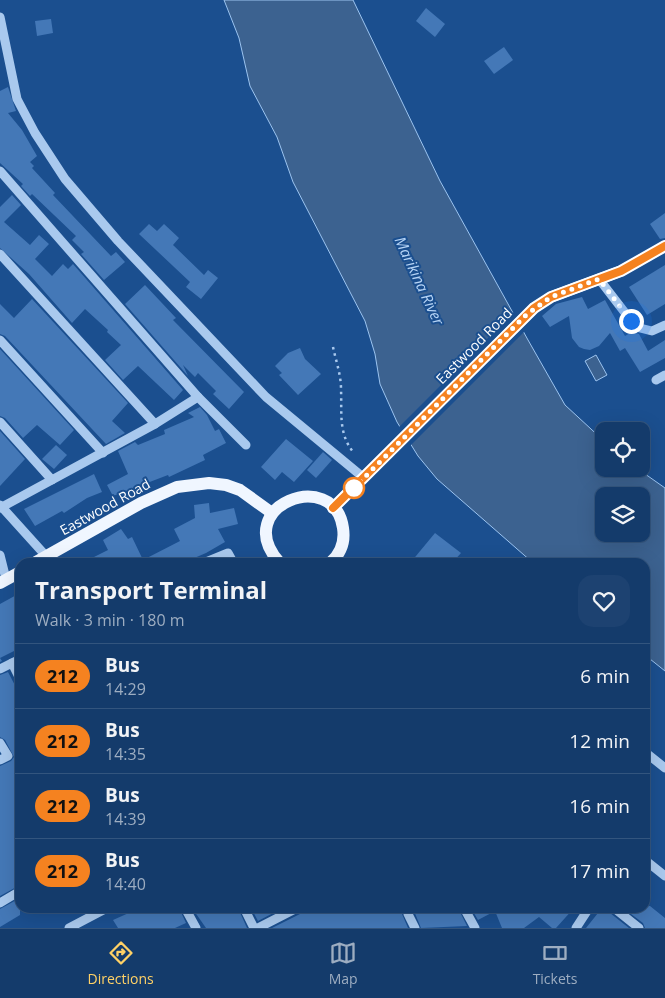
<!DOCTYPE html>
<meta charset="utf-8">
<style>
body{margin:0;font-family:"Open Sans",sans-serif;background:#1d4271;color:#f1f3f6;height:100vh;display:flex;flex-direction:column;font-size:19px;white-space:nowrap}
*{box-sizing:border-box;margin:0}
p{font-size:16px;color:#9dadc1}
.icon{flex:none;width:28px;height:28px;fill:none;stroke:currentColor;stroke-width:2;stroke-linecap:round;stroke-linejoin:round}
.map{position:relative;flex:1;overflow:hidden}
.sheet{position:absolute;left:15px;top:558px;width:635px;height:355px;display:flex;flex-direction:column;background:#143b6b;border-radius:15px;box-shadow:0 5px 20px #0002,0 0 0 1px #33557e}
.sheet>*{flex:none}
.badge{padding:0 10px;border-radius:16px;font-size:18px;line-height:32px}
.controls{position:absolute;left:595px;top:422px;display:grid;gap:10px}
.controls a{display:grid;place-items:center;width:55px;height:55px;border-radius:10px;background:#143b6b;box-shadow:0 5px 20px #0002,0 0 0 1px #33557e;font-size:25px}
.you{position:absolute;width:25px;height:25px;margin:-12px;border:4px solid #fff;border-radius:50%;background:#1a73e8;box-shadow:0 0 0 8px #1a73e833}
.map>.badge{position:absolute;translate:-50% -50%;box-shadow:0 0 0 2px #fff}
.round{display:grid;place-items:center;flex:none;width:52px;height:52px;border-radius:15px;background:#1d4271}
.summary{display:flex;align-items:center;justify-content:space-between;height:85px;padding:0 20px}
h1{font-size:24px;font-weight:700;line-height:38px}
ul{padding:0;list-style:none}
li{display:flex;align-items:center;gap:15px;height:65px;padding:0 20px;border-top:1px solid #33557e}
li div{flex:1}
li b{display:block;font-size:19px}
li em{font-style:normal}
li .badge{min-width:55px;font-weight:700;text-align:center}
.dock{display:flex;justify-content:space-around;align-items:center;height:70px;border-top:1px solid #33557e;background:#143b6b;font-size:14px;color:#9dadc1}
.dock a{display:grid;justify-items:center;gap:2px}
.dock .on{color:#ffd166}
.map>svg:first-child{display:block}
</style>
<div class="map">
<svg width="665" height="928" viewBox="0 0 665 928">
<rect width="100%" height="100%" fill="#1b4f8f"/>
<g fill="#3c6290" stroke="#9cc4f0" fill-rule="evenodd">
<path d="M224,0H353L440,181L528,340L565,405L604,441V469H638L665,488V671L645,655V562H532L437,479L418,456L397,422L380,384L375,354L365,321L293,182L277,137L250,86L239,38ZM604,496H641V534H604Z"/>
<polygon points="596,355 607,375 596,381 585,361"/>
</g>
<polygon fill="#1b4f8f" points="515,311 526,330 409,447 398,428"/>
<g fill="#4478b7">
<polygon points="426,8 445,24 435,37 416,21"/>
<polygon points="51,19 53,33 37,36 35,21"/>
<polygon points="504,47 513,60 494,74 484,61"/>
<polygon points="8,87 16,111 8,113 22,130 37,156 30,162 34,166 32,168 55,193 53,195 111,256 116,252 125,262 104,280 81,254 84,252 72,240 76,236 32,194 30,196 21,186 23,184 0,163 0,91"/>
<polygon points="12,195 21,205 4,222 30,245 39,235 49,244 35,259 52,276 63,264 68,269 73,264 183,390 174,400 138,366 123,380 105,360 121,345 107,332 108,330 85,309 72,323 29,274 0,248 0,207"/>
<polygon points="665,213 665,238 660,239 650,224"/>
<polygon points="149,224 157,231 164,224 179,238 173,245 204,275 208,270 218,278 201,299 186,287 190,282 139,234"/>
<polygon points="665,265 665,304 647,315 629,287"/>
<polygon points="145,285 176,318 173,320 244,392 229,409 213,394 216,391 198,373 195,377 183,365 188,376 125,304"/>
<polygon points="582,297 588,309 605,300 625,336 632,332 639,334 648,351 665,340 665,358 640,372 625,348 620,351 610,333 599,346 590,350 584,349 579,347 572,338 569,316 550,327 542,316 556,304"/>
<polygon points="32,299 128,403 112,421 125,433 106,444 5,336 0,334 0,304 14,318"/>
<polygon points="300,348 305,359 321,374 298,395 279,375 282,373 275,366 288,353"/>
<polygon points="0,349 74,430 60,445 37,425 23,438 5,418 0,416"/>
<polygon points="200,407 207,415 215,431 219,429 226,443 203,455 205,460 169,477 168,475 113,496 107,485 128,474 118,451 135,442 138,445 165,434 164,430 194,417 188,413"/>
<polygon points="0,431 25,459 0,486"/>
<polygon points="286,439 313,461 294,482 282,472 275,480 261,467"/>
<polygon points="56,445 67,455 54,469 42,459"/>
<polygon points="323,452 332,460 316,478 307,470"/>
<polygon points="94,474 102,492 87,498 64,513 62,511 35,526 24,509"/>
<polygon points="209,503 210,513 234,508 238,524 218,529 225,542 206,553 185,562 84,562 108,550 103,540 121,529 128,539 132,537 143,560 180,541 174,529 195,518 194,505"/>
<polygon points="435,533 461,553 453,562 411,562"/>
<polygon points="20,593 20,648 0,658 2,661 0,662 0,604"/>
<polygon points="8,672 20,695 20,885 0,896 0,766 11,761 14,757 5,740 0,737 0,675"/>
<polygon points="20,898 20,915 0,927 0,909"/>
<polygon points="650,906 665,918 665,928 645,928 643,923 623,908"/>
<polygon points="140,908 179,908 186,923 175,928 118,928 113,920"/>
<polygon points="192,908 238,908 247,928 206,928"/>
<polygon points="251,908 262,908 265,912 272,908 281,909 258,921"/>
<polygon points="304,908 458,908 467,926 421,928 414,911 408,908 403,910 402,914 408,928 272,928 300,914"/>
<polygon points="471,908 574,908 556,928 552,928 539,917 524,928 502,928 495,911 478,920"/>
<polygon points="602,908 608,908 610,913 629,928 586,928"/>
</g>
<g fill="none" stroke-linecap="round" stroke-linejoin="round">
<path stroke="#a9c9ee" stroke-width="2.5" stroke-dasharray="2.5 4" stroke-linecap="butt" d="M333,347C336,361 341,375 341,389C342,413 338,434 354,453"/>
<g stroke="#a9c9ee" stroke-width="9">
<polyline points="0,17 17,99 35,133 65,179 118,241 266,397 364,478"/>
<polyline points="0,171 198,397"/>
<polyline points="0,254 155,424"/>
<polyline points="599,279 636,327 652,331 665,325"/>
<polyline points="0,340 103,453"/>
<polyline points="656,380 665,375"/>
<polyline points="0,422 52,480"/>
<polyline points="0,505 46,556"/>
<polyline points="0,508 155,424 198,397 246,445"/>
<polyline points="0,555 6,579"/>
<polyline points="206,562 228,553 233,562"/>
<polyline points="12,663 20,679"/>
<polyline points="0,669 20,659"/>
<polyline points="0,743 8,756 0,760"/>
<polyline points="645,752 665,768"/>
<polyline points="645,860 665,876"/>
<polyline points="0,903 20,891"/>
<polyline points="185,908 196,928"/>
<polyline points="244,908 254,928"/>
<polyline points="464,908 475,928"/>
<polyline points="614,908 639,928"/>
<polyline points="408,914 415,928"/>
<polyline points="69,928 107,908"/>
<polyline points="258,928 297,908"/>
<polyline points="576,928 589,908"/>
</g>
<g stroke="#f0f6ff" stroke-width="12">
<polyline points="333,508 534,308 551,297 621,271 665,246"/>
<polyline points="36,562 141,503 177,487 209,483 226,485 240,490 272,513"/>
<path d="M279,562C230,506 334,466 343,528C345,541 341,553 331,562"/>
<polyline points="0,583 20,572"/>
</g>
</g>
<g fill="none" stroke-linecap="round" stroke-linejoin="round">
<defs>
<polyline id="line" points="333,508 534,308 551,297 621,271 665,246"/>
</defs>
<use href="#line" stroke="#fff" stroke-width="11"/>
<use href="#line" stroke="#f58220" stroke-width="8"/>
<polyline stroke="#fff" stroke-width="5" stroke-dasharray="0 9" points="354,488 526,315 551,297 599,279 631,321"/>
</g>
<circle fill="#fff" stroke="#f58220" stroke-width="2.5" cx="354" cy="488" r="10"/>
<g text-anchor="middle" stroke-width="4" stroke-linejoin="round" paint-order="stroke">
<g font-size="14" fill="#fff" stroke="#1b4f8f">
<text transform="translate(474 346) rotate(-45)" y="5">Eastwood Road</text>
<text transform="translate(105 507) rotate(-29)" y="5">Eastwood Road</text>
</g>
<g font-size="15" font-style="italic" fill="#b5d3f5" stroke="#1b4f8f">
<text transform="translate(419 281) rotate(65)" y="5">Marikina River</text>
</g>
</g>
</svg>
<div class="controls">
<a><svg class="icon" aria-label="locate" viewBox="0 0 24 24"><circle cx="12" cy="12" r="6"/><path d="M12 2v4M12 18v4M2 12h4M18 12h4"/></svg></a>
<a><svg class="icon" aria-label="layers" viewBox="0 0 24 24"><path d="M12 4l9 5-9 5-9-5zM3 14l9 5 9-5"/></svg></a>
</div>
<div class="you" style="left:631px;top:321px"></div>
<section class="sheet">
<div class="summary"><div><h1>Transport Terminal</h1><p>Walk · 3 min · 180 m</p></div><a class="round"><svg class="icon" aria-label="heart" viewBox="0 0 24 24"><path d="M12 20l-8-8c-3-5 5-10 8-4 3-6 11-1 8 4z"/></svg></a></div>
<ul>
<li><span class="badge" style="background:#f58220;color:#111">212</span><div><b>Bus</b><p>14:29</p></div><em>6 min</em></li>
<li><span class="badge" style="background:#f58220;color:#111">212</span><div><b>Bus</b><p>14:35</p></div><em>12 min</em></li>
<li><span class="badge" style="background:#f58220;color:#111">212</span><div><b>Bus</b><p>14:39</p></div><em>16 min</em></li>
<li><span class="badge" style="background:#f58220;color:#111">212</span><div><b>Bus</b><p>14:40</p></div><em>17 min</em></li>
</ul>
</section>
</div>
<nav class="dock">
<a class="on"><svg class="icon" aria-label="directions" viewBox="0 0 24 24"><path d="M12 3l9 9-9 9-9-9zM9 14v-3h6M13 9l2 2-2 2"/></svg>Directions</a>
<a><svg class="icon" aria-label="map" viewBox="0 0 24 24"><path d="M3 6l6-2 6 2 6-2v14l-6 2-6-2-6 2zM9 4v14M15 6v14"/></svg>Map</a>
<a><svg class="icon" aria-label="tickets" viewBox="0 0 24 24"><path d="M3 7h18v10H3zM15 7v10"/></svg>Tickets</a>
</nav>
